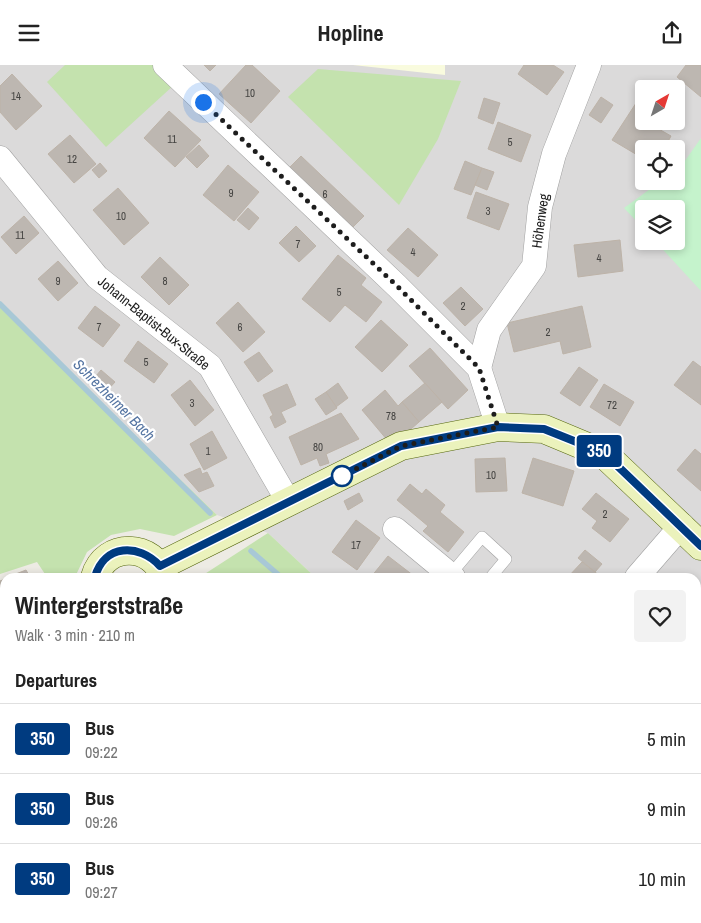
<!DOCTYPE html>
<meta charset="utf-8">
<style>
body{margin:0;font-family:"Archivo Narrow",sans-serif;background:#f2f2f2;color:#222;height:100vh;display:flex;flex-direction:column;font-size:19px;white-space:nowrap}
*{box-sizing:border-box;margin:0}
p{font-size:16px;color:#767676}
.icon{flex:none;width:28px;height:28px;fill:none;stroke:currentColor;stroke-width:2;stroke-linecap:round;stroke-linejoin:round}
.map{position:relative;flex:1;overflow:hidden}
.panel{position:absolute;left:0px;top:508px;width:701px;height:351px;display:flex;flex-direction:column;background:#fff;border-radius:15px 15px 0 0;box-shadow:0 2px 8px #0003}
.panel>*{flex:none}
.badge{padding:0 10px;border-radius:4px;font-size:18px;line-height:32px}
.needle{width:32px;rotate:39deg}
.tools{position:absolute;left:635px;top:15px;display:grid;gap:10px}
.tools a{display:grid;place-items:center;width:50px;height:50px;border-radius:5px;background:#fff;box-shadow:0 2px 8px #0003;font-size:25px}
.you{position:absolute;width:25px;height:25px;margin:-12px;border:4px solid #fff;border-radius:50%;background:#1a73e8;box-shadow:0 0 0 8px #1a73e833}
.map>.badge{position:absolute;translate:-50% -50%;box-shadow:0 0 0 2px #fff}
h2{padding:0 15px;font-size:19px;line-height:45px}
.round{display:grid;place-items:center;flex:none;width:52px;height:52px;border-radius:5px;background:#f2f2f2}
.headline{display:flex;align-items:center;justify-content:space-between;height:85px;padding:0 15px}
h1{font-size:24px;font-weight:800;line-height:38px}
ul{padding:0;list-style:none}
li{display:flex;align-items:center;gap:15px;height:70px;padding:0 15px;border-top:1px solid #e0e0e0}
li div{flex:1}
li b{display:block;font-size:19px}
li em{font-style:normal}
li .badge{min-width:55px;font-weight:700;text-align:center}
header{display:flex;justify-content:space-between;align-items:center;height:65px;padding:0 15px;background:#fff;font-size:22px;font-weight:800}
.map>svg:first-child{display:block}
</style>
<header><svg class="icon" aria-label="menu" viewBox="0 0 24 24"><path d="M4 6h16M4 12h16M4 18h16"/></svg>Hopline<svg class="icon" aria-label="share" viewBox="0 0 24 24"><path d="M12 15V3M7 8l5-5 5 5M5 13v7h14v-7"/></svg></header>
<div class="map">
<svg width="701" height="858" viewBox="0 0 701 858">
<rect width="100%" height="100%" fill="#edebe4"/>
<g fill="#dbdada" fill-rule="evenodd">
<path d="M0,0H701V690L696,695V512H315L268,468L217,450L0,240ZM644,24H676V56H644ZM644,84H676V116H644ZM644,144H676V176H644Z"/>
<polygon points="255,854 594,854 597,858 258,858"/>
</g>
<polygon fill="#f9fbde" points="353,0 445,0 445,10"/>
<g fill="#c4e2ae">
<polygon points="65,0 153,0 174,20 106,82 47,17"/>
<polygon points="318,4 461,16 438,74 399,140 288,32"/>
<polygon points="0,240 217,450 174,471 140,464 111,470 87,487 75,512 47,512 37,497 0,509"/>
<polygon points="268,468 315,512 200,512"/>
<polygon points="0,803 5,811 5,854 32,854 34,858 0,858"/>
<polygon points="42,854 255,854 258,858 45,858"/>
</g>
<polygon fill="#c5f3cc" points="701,73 701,226 655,176 676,176 676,144 644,144 644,164 624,143 661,116 676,116 676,105 682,100"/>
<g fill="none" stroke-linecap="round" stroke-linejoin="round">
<g stroke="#a8c8d6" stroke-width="5.5">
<polyline points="0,239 210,448"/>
<polyline points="251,486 281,512"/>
<polyline points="648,854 652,858"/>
</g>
</g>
<g fill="#bdb7b1" stroke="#bdb3a8">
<polygon points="204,0 216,0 210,6"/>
<polygon points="246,0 252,0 280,26 251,58 219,29"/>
<polygon points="524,0 553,0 564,7 547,30 518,9"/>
<polygon points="686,0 701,0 701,32 677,12"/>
<polygon points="12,9 42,41 16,65 0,47 0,21"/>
<polygon points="601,32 613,40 601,58 589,50"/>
<polygon points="640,32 644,34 644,56 652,56 650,59 671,71 664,84 644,84 644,94 612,75"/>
<polygon points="484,33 500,38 493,59 478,53"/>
<polygon points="169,46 201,75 175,102 144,73"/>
<polygon points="498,57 531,70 521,97 488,84"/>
<polygon points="70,70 96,99 74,118 48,89"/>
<polygon points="199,80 209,91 197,103 186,92"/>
<polygon points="301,91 364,151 348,167 286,106"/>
<polygon points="465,96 482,103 471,130 454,124"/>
<polygon points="100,98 107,106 99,113 92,105"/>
<polygon points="228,100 259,127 234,156 203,130"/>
<polygon points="482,103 494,107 487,125 475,120"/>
<polygon points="118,123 149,158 124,180 93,145"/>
<polygon points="476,127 509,139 499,165 467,153"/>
<polygon points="248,143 259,153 249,165 237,155"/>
<polygon points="24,151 39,168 16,189 1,172"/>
<polygon points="296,161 316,181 299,197 279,178"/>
<polygon points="408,163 438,190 418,212 387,185"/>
<polygon points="620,175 623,206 578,212 574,180"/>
<polygon points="338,190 366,213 361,220 382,237 366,257 345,240 330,257 302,234"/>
<polygon points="160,192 189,220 169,240 141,212"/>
<polygon points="58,196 78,218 58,236 38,214"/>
<polygon points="461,222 483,244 465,261 443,238"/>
<polygon points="238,237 265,267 243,287 216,258"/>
<polygon points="95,241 120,260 103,282 78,263"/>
<polygon points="582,241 591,282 563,289 560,276 514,287 507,258"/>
<polygon points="381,255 408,280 382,307 355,282"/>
<polygon points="138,276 168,299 154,318 124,296"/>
<polygon points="430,283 468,325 448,344 409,301"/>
<polygon points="259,287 273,306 258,317 244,297"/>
<polygon points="693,296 701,302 701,340 674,320"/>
<polygon points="579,302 598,315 580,341 560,328"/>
<polygon points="101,305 115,317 104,329 91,317"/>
<polygon points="190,315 214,345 195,361 171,330"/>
<polygon points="338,318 348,333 336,342 326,327"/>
<polygon points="425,318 442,337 419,357 402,337"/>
<polygon points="287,319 296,340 281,347 286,357 275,363 270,352 273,350 263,330"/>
<polygon points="604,319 634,337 620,361 590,342"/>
<polygon points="385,325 398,341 402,337 419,357 403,371 399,366 388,376 362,345"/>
<polygon points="326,327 337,343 326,350 315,334"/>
<polygon points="341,348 359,374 326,389 329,398 320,401 317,393 301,400 289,372"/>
<polygon points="212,366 227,393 204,405 190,379"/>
<polygon points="695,384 701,389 701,426 677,405"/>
<polygon points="505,393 507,426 476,427 475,394"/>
<polygon points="533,393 574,406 563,441 522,428"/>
<polygon points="200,403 202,409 207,407 214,421 199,427 184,410"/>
<polygon points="410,419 422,429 426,424 445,440 440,447 464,467 448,487 423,466 428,461 397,435"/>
<polygon points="359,428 363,436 348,445 344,436"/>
<polygon points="596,428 629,454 610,477 592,463 597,456 582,444"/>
<polygon points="356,455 380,473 357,505 332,487"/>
<polygon points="585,485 602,499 595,507 578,493"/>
<polygon points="388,491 414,511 413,512 371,512"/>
<polygon points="582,497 595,507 601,512 568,512"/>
<polygon points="26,505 30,512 8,512"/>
<polygon points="5,514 5,540 0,542 0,516"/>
<polygon points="701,576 701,600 696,596 696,582"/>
<polygon points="5,590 5,653 0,655 0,592"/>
<polygon points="696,613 701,617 696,623"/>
<polygon points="5,653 5,687 0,674 0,655"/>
<polygon points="339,854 361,854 364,858 337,858 336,855"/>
<polygon points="495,854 501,856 508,854 513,858 491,858"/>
<polygon points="556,854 565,854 569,858 551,858"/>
</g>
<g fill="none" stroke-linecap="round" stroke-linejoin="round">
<defs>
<polyline id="lane" points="450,510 482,472 506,494 491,512"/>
<g id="street">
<polyline points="165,0 397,221 479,303 498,362"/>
<polyline points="0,93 97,212 210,301 288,436"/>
<polyline points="479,303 489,265 534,201 540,142 554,89 589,0"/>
<polyline points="395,464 453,512"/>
<polyline points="637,512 682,460"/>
<polyline points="696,669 701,663"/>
<polyline points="414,854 420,858"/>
</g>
<g id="secondary">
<polyline points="160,501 401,381 498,362 544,364 604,389 701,481"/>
<path d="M95,512C105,476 154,478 164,512"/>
<polyline points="0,575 5,573"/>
</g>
</defs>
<use href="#lane" stroke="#a1a1a1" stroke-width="12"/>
<use href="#street" stroke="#a1a1a1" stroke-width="25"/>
<use href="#secondary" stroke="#576810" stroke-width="29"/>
<use href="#lane" stroke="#fff" stroke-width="11"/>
<use href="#street" stroke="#fff" stroke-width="24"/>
<use href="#secondary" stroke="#ebf2bc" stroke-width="28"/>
</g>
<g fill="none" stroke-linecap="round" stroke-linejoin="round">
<defs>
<path id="line" d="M95,512C104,479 139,478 160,501L401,381L498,362L544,364L604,388L701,481"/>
</defs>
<use href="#line" stroke="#fff" stroke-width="11"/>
<use href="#line" stroke="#003b80" stroke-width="8"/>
<polyline stroke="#1d1d1d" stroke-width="5" stroke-dasharray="0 9" points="203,37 397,221 479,303 498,362 401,381 342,411"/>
</g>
<circle fill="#fff" stroke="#003b80" stroke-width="2.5" cx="342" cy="411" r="10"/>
<g text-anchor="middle" stroke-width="4.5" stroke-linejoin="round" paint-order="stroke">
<g font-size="11" fill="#454442">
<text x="250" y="32">10</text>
<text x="16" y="35">14</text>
<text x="172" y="78">11</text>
<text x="510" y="81">5</text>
<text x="72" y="98">12</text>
<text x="231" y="132">9</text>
<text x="325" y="133">6</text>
<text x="488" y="150">3</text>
<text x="121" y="155">10</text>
<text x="20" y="174">11</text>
<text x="298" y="183">7</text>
<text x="413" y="191">4</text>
<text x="599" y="197">4</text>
<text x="58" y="220">9</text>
<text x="165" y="220">8</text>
<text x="339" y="231">5</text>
<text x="463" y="245">2</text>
<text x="99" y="266">7</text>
<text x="240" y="266">6</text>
<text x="548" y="271">2</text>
<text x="146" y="301">5</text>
<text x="192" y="342">3</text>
<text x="612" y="344">72</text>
<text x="391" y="355">78</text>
<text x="318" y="386">80</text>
<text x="208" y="390">1</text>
<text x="491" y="414">10</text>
<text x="605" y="453">2</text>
<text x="356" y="484">17</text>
</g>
<g font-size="14" fill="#1d1d1d" stroke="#fff">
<text transform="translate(540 156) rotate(-82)" y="5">Höhenweg</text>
<text transform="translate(154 258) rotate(39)" y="5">Johann-Baptist-Bux-Straße</text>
</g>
<g font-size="15" font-style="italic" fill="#5474a2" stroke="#fff">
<text transform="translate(114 335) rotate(45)" y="5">Schrezheimer Bach</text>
</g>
</g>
</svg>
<div class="tools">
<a><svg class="needle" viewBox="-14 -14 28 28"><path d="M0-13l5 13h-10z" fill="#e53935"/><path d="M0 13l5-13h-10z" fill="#767676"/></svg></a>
<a><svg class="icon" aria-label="locate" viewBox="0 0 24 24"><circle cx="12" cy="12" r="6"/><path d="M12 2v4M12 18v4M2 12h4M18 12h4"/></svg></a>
<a><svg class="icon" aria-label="layers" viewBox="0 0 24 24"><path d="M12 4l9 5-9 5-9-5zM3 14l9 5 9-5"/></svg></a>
</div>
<div class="you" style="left:203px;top:37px"></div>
<b class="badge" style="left:599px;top:386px;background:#003b80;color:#fff">350</b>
<section class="panel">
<div class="headline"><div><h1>Wintergerststraße</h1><p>Walk · 3 min · 210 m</p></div><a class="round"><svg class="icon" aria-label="heart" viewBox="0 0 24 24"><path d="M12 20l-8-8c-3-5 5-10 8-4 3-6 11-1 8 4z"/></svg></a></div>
<h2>Departures</h2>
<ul>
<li><span class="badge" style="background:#003b80;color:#fff">350</span><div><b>Bus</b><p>09:22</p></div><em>5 min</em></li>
<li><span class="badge" style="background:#003b80;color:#fff">350</span><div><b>Bus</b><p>09:26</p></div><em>9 min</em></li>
<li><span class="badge" style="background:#003b80;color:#fff">350</span><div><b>Bus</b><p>09:27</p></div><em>10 min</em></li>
</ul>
</section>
</div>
